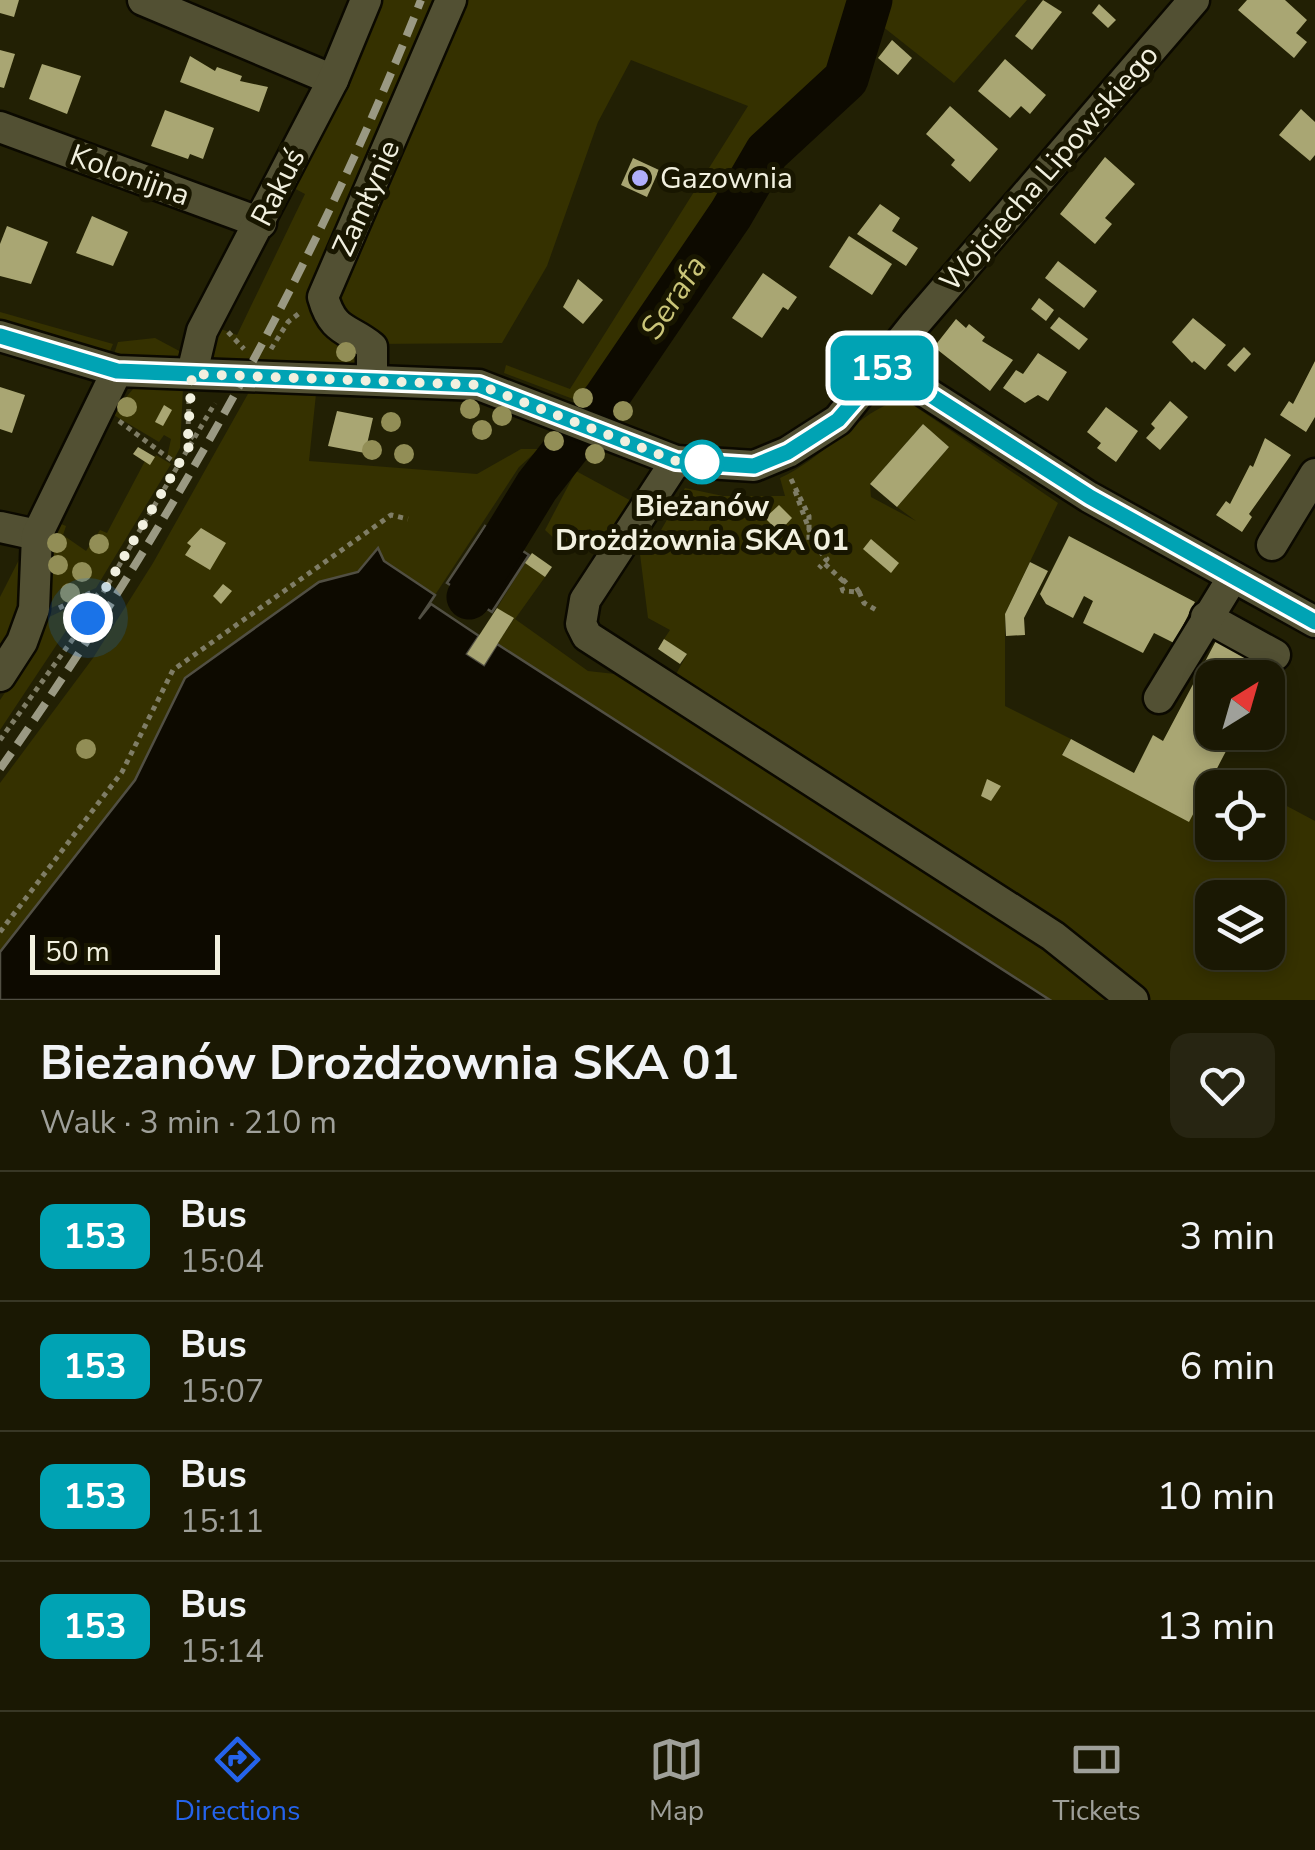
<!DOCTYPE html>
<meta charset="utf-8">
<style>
body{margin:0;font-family:"Nunito Sans",sans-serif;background:#272512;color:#f1f3f6;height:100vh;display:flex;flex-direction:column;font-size:38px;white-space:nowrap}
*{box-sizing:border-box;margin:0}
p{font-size:32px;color:#9fa09a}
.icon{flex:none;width:55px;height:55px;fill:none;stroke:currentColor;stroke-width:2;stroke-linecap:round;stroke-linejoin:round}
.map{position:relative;height:1000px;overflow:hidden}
.drawer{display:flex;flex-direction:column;background:#1a1803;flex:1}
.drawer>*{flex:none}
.badge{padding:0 20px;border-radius:15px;font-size:35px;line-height:65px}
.needle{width:65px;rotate:37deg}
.fabs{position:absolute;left:1195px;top:660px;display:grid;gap:20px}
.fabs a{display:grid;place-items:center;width:90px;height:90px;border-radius:20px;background:#1a1803;box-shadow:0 5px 15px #0003,0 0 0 2px #383725;font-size:50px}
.scale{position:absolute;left:30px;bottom:25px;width:190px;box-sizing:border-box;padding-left:10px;border:5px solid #f1f0df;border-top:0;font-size:28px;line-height:35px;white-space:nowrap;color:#f1f0df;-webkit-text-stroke:8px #181600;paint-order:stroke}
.you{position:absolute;width:50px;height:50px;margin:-25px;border:8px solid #fff;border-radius:50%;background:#1a73e8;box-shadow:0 0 0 15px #1a73e833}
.map>.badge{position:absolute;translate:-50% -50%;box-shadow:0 0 0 5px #fff}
.round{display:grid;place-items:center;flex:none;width:105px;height:105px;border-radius:20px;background:#272512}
.head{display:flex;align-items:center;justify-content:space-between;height:170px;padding:0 40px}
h1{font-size:48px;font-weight:700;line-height:75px}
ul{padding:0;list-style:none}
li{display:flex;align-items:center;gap:30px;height:130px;padding:0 40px;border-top:2px solid #383725}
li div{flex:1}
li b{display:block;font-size:38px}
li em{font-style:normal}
li .badge{min-width:110px;font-weight:700;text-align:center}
.dock{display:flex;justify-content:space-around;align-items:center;height:140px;border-top:2px solid #383725;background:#1a1803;font-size:28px;color:#9fa09a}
.dock a{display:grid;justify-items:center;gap:5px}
.dock .active{color:#2563eb}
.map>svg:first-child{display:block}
</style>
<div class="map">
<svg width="1315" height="1000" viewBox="0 0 1315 1000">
<rect width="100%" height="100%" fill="#222004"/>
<g fill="#353100" fill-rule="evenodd">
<polygon points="376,0 1027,0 954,83 882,26 862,81 841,110 804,133 779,161 738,232 627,397 621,417 504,373 506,365 570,389 748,106 631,60 598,122 547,266 502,343 371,344 357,368 218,362 211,357 213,326 237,335 305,194 288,185"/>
<polygon points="0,312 113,344 108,356 0,327"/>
<polygon points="155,338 183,353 180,357 113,357 118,342"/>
<polygon points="133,389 183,389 180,448 173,461 167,457 171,439 164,435 159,442 112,414"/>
<polygon points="249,392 316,394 309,461 477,474 521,449 539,449 519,467 435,595 384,561 379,549 358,572 319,582 185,678 135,780 0,952 0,783 93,658 153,563"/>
<path d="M891,403H910L1058,503L1005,614V706L1071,739L1062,754L1188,821L1217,769L1252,787L1212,788V842H1268V796L1315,821V1000H1148L675,676L687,654L664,639L670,630L648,618L638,538L644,530L648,553L685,488L723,496H785L780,478C822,459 853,418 891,403ZM923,424L949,447L897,507L916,521L871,497L870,484ZM1212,898H1268V952H1212Z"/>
<polygon points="156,455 171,464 96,588 49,609 49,541 54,521 66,526 63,535 86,551 100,530 107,533 145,461 150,464"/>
<polygon points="576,471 635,503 628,518 571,554 545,530"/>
<polygon points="25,548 29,608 0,655 0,597"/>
<polygon points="525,563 545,577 515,619 588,671 624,675 1124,1000 1050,1000 497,644 514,619 497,608"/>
<polygon points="87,599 0,730 0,700 25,663 47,618"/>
</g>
<g fill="#0d0a00" stroke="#514f43" stroke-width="2.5">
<polygon points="485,526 529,555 492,612 447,583"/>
<polygon points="378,548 384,561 435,595 419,619 431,604 479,636 467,654 484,665 497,644 1050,1000 0,1000 0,952 135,780 185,678 319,582 358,572"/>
</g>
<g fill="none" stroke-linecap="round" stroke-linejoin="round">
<polyline stroke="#0d0a00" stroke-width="45" points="469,597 537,486 606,398 731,214 767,152 846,79 870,0"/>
</g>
<g fill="#a9a673">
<polygon points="0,0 19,0 14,17 0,13"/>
<polygon points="1043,0 1062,12 1032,50 1015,36"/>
<polygon points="1247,0 1285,0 1307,20 1296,33 1307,42 1294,58 1238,10"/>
<polygon points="1099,4 1116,20 1108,28 1092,13"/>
<polygon points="892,40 912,58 898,75 878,58"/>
<polygon points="0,50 15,54 4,88 0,87"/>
<polygon points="190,56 215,71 217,67 242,76 240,81 268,87 259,112 180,82"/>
<polygon points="1005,59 1046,95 1030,114 1021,106 1010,118 978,91"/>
<polygon points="42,64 81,76 67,114 29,99"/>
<polygon points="950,106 998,149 970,182 951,165 955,160 926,134"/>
<polygon points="1301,109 1315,122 1315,155 1310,161 1279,135"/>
<polygon points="165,110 214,128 203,159 190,154 188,159 151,146"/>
<polygon points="1105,157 1135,184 1105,218 1112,224 1095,244 1060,214"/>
<polygon points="633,158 659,170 647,197 621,185"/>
<polygon points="880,204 900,218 892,231 918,248 906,266 857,234"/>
<polygon points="92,216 128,232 113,266 76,253"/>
<polygon points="7,226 48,242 31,284 0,276 0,244"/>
<polygon points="849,236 892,264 872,295 829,267"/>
<polygon points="1058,261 1097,291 1084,308 1045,278"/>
<polygon points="763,273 797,297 788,310 783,307 762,338 732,318"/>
<polygon points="578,279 603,300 583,324 563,307"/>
<polygon points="1039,298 1054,310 1046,321 1031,309"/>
<polygon points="1059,317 1088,339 1079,350 1050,328"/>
<polygon points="1193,318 1226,345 1205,370 1194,361 1192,363 1172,342"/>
<polygon points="956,319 966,328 969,324 985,337 982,341 1013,360 990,391 934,347"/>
<polygon points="1244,347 1251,354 1235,372 1227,365"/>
<polygon points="1038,353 1067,372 1048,401 1038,395 1025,403 1003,388 1016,370 1023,374"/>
<polygon points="1315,361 1315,417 1306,432 1280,415 1289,401 1293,404"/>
<polygon points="0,387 25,395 12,433 0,429"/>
<polygon points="1170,401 1188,417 1160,450 1146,438 1155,428 1151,424"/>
<polygon points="164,405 172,410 163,426 155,422"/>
<polygon points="1106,407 1138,431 1116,462 1097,448 1101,443 1087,432"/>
<polygon points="337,411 373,418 365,453 328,446"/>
<polygon points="923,424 949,447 897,507 870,484"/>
<polygon points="1265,438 1291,455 1249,514 1252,517 1242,532 1216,515 1226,501 1230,504 1250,465 1253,467"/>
<polygon points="138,447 155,457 150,465 133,454"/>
<polygon points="779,505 792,518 779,532 765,518"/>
<polygon points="201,528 226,543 210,570 185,555 191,546 187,543"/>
<polygon points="1069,536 1195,602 1174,643 1154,633 1143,653 1083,623 1093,601 1084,596 1073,618 1046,604 1040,594"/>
<polygon points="871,539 899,563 891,573 863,549"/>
<polygon points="532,553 552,567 545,577 525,563"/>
<polygon points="1030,562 1048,571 1024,618 1025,635 1006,636 1005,614"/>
<polygon points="223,584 232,591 221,604 213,596"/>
<polygon points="497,608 514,618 484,665 467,654"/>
<polygon points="1218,637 1271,665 1265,678 1212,678 1212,732 1236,732 1189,822 1062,755 1071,739 1134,773 1153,735 1163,741"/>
<polygon points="664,639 687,654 680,664 658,649"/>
<polygon points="987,779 1001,786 991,801 981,796"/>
</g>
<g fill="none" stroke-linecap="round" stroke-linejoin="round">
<defs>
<g id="minor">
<polyline points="143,0 333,80"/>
<polyline points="0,127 261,223"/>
<polyline points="0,336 117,371 479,385 676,461 754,466 788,452 838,420 914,325 1194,0"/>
<polyline points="885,366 1089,497 1315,622"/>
<polyline points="192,373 202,331 333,80 366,0"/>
<path d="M372,379V347C349,328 333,333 323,297L451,0"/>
<polyline points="676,461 585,600 581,624 587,636 1053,936 1133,1000"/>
<polyline points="0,527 37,535"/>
<polyline points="1272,545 1315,474"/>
<polyline points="1206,617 1275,655"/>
<polyline points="0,676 22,642 34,609 37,535 117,371"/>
<polyline points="1159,698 1233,577"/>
</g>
</defs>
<use href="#minor" stroke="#0b0900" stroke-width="35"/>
<g stroke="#7f7d66" stroke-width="5" stroke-dasharray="5 5" stroke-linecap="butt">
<polyline points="228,332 244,349"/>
<polyline points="271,349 288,322 302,311"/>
<polyline points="189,399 188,434 194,438"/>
<polyline points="119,421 178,465"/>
<polyline points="791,479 809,516 809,540 827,559 819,568"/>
<polyline points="795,491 810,532"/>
<polyline points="825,564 843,581 847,579 841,585 843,591 859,592 855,586"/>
<polyline points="859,592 864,603 878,611"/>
<polyline points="59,608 92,592 98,597"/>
<polyline points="0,740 88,618 215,403"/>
<polyline points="0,932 122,772 173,670 391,515 408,519"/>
</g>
<use href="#minor" stroke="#525033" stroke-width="30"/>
<path stroke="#9a9983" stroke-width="8" stroke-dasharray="20 10" stroke-linecap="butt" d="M0,769C169,529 313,273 421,0"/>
</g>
<g fill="#928e56">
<circle cx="346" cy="352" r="10"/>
<circle cx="583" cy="398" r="10"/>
<circle cx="127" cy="407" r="10"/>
<circle cx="470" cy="409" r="10"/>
<circle cx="623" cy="411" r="10"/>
<circle cx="502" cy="416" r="10"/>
<circle cx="391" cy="422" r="10"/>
<circle cx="482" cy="430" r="10"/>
<circle cx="554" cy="441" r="10"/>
<circle cx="372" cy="450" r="10"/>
<circle cx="404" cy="454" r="10"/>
<circle cx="595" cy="454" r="10"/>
<circle cx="57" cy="543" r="10"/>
<circle cx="99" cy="544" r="10"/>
<circle cx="58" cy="565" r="10"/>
<circle cx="82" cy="572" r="10"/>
<circle cx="70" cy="593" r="10"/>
<circle cx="86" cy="749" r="10"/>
</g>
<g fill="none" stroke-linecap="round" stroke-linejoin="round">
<defs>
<polyline id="line" points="0,336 117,371 479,385 676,461 754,466 788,452 838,420 885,366 1090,497 1315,622"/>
</defs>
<use href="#line" stroke="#fff" stroke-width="22"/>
<use href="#line" stroke="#00a3b4" stroke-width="15"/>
<polyline stroke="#f1f0df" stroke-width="10" stroke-dasharray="0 18" points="88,618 194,438 188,434 192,374 479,385 676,461 702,462"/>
</g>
<circle fill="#b0aefa" stroke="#181600" stroke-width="4" cx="640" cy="178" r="10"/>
<circle fill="#fff" stroke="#00a3b4" stroke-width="5" cx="702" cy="462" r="20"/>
<g text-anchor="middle" stroke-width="10" stroke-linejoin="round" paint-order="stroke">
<g font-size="30" fill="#f1f0df" stroke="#181600">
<text transform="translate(1049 168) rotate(-49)" y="10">Wojciecha Lipowskiego</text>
<text transform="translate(130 175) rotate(20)" y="10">Kolonijna</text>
<text transform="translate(278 187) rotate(-63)" y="10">Rakuś</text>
<text transform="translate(366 198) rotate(-66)" y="10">Zamłynie</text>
</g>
<g font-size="30" fill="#f1f0df" stroke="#181600" text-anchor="start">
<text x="660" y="188">Gazownia</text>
</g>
<g font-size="30" font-weight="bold" fill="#f1f0df" stroke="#181600">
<text x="702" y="516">Bieżanów<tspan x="702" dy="34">Drożdżownia SKA 01</tspan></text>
</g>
<g font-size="32" font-style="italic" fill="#cac578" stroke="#181600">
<text transform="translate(673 297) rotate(-57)" y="11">Serafa</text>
</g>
</g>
</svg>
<div class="fabs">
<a><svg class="needle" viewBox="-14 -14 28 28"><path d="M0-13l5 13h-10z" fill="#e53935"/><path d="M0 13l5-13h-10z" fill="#9fa09a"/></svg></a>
<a><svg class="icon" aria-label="locate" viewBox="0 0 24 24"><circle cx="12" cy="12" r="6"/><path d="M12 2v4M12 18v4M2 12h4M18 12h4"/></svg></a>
<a><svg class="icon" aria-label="layers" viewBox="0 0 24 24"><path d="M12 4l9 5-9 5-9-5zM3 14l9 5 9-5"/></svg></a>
</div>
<div class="scale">50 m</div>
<div class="you" style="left:88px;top:618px"></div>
<b class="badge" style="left:882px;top:368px;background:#00a3b4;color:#fff">153</b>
</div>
<section class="drawer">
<div class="head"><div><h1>Bieżanów Drożdżownia SKA 01</h1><p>Walk · 3 min · 210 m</p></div><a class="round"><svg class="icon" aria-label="heart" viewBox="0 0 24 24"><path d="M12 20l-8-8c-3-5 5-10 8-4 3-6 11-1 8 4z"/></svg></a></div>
<ul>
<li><span class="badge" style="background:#00a3b4;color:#fff">153</span><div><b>Bus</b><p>15:04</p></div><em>3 min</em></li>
<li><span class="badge" style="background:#00a3b4;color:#fff">153</span><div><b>Bus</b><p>15:07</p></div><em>6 min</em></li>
<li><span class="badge" style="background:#00a3b4;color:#fff">153</span><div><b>Bus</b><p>15:11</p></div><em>10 min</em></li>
<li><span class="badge" style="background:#00a3b4;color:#fff">153</span><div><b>Bus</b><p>15:14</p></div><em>13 min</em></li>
</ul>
</section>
<nav class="dock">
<a class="active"><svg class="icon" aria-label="directions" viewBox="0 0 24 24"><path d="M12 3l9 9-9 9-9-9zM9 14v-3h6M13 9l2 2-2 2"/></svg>Directions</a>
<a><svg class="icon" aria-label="map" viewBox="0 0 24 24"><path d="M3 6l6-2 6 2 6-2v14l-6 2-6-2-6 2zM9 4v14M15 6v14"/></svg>Map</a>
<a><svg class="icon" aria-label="tickets" viewBox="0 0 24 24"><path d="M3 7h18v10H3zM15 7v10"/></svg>Tickets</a>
</nav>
